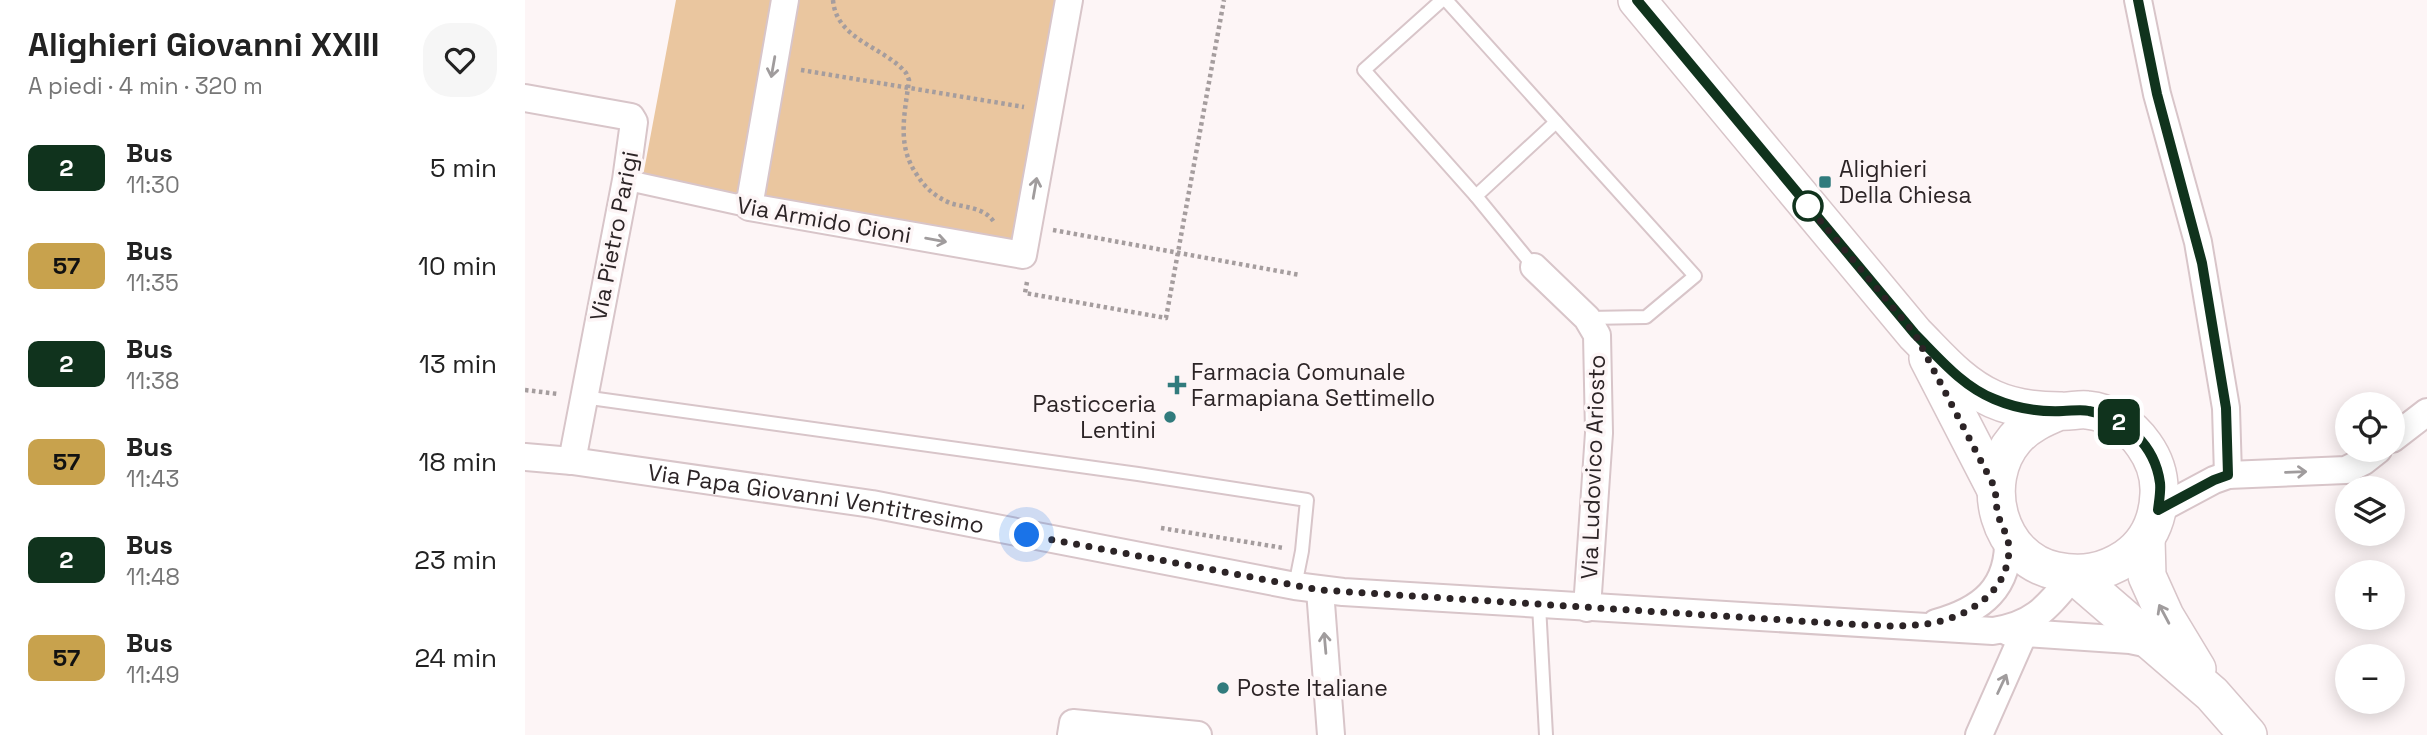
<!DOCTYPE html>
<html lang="it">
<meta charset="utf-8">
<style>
body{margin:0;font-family:"Space Grotesk",sans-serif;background:#f6f6f6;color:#222;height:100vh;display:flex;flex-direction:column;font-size:26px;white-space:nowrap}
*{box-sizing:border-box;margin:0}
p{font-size:23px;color:#767676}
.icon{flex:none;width:38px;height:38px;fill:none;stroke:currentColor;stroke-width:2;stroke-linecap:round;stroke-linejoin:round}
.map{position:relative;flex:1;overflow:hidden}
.sheet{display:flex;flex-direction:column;background:#fff;width:525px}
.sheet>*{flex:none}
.badge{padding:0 14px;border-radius:10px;font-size:24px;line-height:46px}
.tools{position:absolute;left:1810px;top:392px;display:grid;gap:14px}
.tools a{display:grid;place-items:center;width:70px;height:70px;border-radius:50%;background:#fff;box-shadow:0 4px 18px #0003;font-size:35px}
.you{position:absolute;width:35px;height:35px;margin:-18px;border:5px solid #fff;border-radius:50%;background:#1a73e8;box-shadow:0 0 0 10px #1a73e833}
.map>.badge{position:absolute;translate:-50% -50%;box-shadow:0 0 0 4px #fff}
.round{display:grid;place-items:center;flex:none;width:74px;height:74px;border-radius:28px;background:#f6f6f6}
.summary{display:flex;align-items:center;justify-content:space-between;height:119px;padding:0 28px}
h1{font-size:33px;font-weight:800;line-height:52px}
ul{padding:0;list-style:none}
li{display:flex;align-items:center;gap:21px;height:98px;padding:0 28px}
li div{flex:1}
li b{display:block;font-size:26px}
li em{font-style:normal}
li .badge{min-width:77px;font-weight:700;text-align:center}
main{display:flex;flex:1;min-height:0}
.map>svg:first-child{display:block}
</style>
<main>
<section class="sheet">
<div class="summary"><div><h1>Alighieri Giovanni XXIII</h1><p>A piedi · 4 min · 320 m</p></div><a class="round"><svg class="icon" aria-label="heart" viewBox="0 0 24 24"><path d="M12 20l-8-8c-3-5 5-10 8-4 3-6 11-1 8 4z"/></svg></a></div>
<ul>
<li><span class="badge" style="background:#10331d;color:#fff">2</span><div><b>Bus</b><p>11:30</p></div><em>5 min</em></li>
<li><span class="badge" style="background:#c8a24d;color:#111">57</span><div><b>Bus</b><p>11:35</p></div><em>10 min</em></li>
<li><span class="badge" style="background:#10331d;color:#fff">2</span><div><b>Bus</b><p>11:38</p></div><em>13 min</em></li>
<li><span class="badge" style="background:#c8a24d;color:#111">57</span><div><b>Bus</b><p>11:43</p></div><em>18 min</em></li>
<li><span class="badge" style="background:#10331d;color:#fff">2</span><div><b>Bus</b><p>11:48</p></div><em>23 min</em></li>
<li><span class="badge" style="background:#c8a24d;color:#111">57</span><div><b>Bus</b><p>11:49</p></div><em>24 min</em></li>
</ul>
</section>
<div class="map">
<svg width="1902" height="735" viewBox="0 0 1902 735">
<rect width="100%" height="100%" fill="#fdf5f6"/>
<g fill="#eac69f">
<polygon points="151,0 250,0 214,194 118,176"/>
<polygon points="270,0 535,0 493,236 483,242 243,198 238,190"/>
</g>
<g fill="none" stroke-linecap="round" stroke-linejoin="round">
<defs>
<g id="service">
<polyline points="917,0 839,70 951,196 1009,267"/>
<polyline points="921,0 1170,276 1121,317 1062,318"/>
<polyline points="951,196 1031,122"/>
<polyline points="58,397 613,474 782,500 777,551 770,586"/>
<polyline points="1014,605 1021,735"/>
</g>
<polyline id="pedestrian" points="101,180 224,207"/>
<g id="minor">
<polyline points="260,0 224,207 498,255 544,0"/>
<polyline points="1613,0 1632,94 1673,242 1701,408 1703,475"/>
<polyline points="0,98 106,117 109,122 101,180 47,461"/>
<polyline points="1009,267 1062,318 1072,335 1074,433 1062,608"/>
<polyline points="1867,439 1902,412"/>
<path id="s1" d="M0,457L47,461L347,504L770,586L818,592L1468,631C1510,625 1523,606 1549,575"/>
<polyline points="1633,510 1689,480 1703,475 1821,470 1839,461 1853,450"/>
<polyline points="795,590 806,735"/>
<path d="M1411,623C1457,610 1485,588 1483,537"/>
<polyline points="1483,632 1605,640 1629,645"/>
<polyline points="546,735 548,723 673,735"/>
<polyline points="1454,735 1499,633"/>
</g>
<g id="secondary">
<path d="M1112,0L1390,334C1414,358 1436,385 1468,399C1488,408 1513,411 1535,411C1544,412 1553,409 1562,410C1585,412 1606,426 1619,445C1629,459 1635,476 1634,494C1633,520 1623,543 1601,558C1578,573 1557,576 1531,571C1473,559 1453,482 1490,439C1502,425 1518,418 1535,411"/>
<polyline points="1403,358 1470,488"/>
<polyline points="1621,539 1622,576 1640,616 1672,669"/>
<polyline points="1549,575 1687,694 1723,735"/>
</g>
</defs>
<use href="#service" stroke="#d8c5c9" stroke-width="16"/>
<use href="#pedestrian" stroke="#d8c5c9" stroke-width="23"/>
<use href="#minor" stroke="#d8c5c9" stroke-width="30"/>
<use href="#secondary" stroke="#d8c5c9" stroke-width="40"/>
<g stroke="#a59d9e" stroke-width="4.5" stroke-dasharray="3.5 3.5" stroke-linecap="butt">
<path d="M308,0C311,40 360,47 381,73L384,80C380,113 371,145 392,175C400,188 411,197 425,203C441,208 459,207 469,222"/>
<polyline points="276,70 499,107"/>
<polyline points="528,230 775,275"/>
<polyline points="502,282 500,293 641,318 699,0"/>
<polyline points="0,390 33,394"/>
<polyline points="636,528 759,548"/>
</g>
<use href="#service" stroke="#fff" stroke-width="12"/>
<use href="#pedestrian" stroke="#fff" stroke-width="19"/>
<use href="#minor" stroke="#fff" stroke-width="26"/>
<use href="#secondary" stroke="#fff" stroke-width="37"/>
</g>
<defs><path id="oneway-shaft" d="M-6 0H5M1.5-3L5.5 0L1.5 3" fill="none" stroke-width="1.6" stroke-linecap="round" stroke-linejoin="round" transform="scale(1.75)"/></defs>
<g stroke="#a09c9d">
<use href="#oneway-shaft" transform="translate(248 67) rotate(100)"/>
<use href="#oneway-shaft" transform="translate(510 188) rotate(-80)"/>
<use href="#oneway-shaft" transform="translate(411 240) rotate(10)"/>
<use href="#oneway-shaft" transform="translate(1771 472) rotate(-2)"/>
<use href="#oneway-shaft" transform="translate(1639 614) rotate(-118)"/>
<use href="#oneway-shaft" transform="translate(800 643) rotate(-95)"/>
<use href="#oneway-shaft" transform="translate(1477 684) rotate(-65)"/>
</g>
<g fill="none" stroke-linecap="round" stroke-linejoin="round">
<defs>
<path id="line" d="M1112,0L1390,334C1414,358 1437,386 1469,399C1490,408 1515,412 1538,411C1546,411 1556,409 1564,411C1600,418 1630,445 1635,483C1636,491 1634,501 1633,510L1689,480L1703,475L1701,408L1677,263L1632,94L1613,0"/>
</defs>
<use href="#line" stroke="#fff" stroke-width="16"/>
<use href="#line" stroke="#10331d" stroke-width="10"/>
<path stroke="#2c2426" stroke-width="7" stroke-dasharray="0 12.6" d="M502,535L795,590L1306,623C1357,625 1415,635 1457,601C1474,588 1483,571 1484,550C1484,536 1477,528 1473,515C1471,506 1471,497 1470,488L1390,334L1283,206"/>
</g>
<g fill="#317b7d" stroke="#fdf5f6" stroke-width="2.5">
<rect x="1293" y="175" width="14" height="14" rx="3.5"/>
<path d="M648.5 374.5h7v7h7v7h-7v7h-7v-7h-7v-7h7z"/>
<circle cx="645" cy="417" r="7"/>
<circle cx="698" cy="688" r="7"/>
</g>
<circle fill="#fff" stroke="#10331d" stroke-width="3.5" cx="1283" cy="206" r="14"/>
<g text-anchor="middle" stroke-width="7" stroke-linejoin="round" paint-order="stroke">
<g font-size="23" fill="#2c2426" stroke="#fdf5f6" text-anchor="start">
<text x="1314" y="177">Alighieri<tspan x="1314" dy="26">Della Chiesa</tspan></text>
<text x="666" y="380">Farmacia Comunale<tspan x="666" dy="26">Farmapiana Settimello</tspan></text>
<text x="631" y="412" text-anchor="end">Pasticceria<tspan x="631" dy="26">Lentini</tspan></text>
<text x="712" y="696">Poste Italiane</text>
</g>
<g font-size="23" fill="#2c2426" stroke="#fdf5f6">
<text transform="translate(299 220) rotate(10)" y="8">Via Armido Cioni</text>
<text transform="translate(89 236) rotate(-79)" y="8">Via Pietro Parigi</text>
<text transform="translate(1068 467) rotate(-88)" y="8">Via Ludovico Ariosto</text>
<text dy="8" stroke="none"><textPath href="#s1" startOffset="294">Via Papa Giovanni Ventitresimo</textPath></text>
</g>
</g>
</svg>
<div class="tools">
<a><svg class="icon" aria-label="locate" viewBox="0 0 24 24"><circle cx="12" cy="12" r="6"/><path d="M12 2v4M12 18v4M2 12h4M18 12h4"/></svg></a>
<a><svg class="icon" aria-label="layers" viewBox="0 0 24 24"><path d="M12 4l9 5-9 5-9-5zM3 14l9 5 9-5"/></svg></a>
<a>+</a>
<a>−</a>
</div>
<div class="you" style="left:502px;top:535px"></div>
<b class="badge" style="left:1594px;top:422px;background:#10331d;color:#fff">2</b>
</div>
</main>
